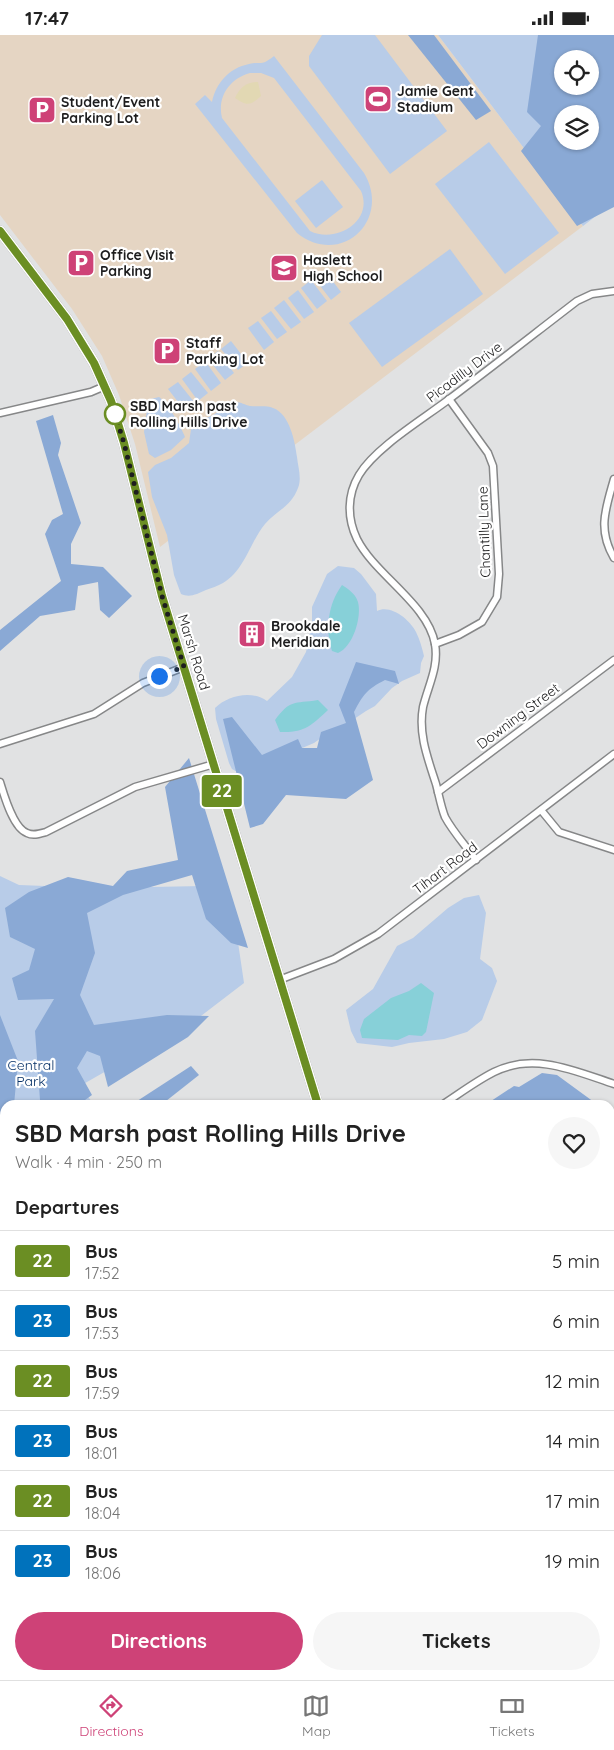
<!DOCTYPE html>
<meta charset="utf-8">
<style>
body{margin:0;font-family:Quicksand,sans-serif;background:#f6f6f6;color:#222;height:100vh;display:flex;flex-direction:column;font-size:19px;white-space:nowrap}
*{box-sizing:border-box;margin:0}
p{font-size:16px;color:#767676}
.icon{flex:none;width:28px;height:28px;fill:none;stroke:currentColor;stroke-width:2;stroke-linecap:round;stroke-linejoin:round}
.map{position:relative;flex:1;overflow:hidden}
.panel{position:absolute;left:0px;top:1065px;width:615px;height:580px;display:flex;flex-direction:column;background:#fff;border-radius:15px 15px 0 0;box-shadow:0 1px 4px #0004}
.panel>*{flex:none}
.badge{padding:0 10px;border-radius:4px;font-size:18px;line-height:32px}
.buttons{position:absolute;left:554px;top:15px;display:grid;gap:10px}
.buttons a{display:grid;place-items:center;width:45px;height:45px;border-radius:50%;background:#fff;box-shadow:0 1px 4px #0004;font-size:25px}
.you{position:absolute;width:25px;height:25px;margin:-12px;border:4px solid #fff;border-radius:50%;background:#1a73e8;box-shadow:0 0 0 8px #1a73e833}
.map>.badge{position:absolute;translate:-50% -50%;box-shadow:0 0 0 2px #fff}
h2{padding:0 15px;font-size:19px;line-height:45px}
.round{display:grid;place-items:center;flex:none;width:52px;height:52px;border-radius:26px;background:#f6f6f6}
.head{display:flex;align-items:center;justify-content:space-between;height:85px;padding:0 15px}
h1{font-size:24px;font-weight:700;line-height:38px}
.button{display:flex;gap:10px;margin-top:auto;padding:10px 15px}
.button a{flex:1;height:58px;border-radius:30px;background:#ce4277;color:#fff;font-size:20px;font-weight:700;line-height:58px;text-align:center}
.button a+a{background:#f6f6f6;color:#222}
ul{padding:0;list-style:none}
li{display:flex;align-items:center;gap:15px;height:60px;padding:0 15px;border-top:1px solid #e0e0e0}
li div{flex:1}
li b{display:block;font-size:19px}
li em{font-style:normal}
li .badge{min-width:55px;font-weight:700;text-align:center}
.status{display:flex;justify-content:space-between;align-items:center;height:35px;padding:0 25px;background:#fff;direction:ltr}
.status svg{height:14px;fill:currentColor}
.tab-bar{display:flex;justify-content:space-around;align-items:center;height:70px;border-top:1px solid #e0e0e0;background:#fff;font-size:14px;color:#767676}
.tab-bar a{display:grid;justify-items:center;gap:2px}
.tab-bar .active{color:#ce4277}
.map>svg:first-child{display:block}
</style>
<div class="status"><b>17:47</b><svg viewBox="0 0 49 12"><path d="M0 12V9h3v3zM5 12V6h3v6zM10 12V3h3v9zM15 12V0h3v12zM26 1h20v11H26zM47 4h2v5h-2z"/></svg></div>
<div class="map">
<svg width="614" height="1645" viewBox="0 0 614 1645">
<rect width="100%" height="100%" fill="#e1e2e3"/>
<g fill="#d3d8e0">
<polygon points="614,1173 614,1338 610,1337 610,1176"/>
<polygon points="610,1351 614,1351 614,1503 610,1505"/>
<polygon points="610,1632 614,1636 614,1645 457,1645 457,1640 610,1640"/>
</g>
<polygon fill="#e5d5c3" points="0,0 438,0 583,191 160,512 135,409 119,360 102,321 72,274 0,180"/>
<g fill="#b8cce8" fill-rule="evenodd">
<polygon points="322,0 375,0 447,96 390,139 309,31 309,21"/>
<path d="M438,0H614V167L583,191ZM562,24H590V51H562ZM562,79H590V106H562Z"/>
<path d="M274,21L364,138C392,185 341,233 297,198L195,69L205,60L212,67C216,48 229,33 249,29C263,26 260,32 274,21ZM250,38H261L274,43L361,156C374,186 336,209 310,196L222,83C217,62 229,44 250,38Z"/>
<polygon points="489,107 559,198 505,239 435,149"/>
<polygon points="322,145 343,172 316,193 295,166"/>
<polygon points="450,214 483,259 382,332 349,288"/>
<polygon points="325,236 341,257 331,265 314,243"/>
<polygon points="311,245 327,266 317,274 301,253"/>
<polygon points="298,255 314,277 304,284 288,263"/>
<polygon points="284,265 301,287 291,294 274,273"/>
<polygon points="271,276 287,297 277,304 261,283"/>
<polygon points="258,286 274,307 264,315 248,293"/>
<polygon points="231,306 248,328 238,335 221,314"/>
<polygon points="218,316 234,338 225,345 208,324"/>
<polygon points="205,326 221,348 211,356 195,334"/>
<polygon points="191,337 208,358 198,366 182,344"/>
<polygon points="178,347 195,368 185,376 168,354"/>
<path d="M159,362C168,368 181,392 185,402L171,415L155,423L149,419L144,397L148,367L151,364Z"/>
<path d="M236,367C241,367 245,370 250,371C258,372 266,370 273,373C290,379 295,407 297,422C298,432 302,443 298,453C291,472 277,475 265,489C250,507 245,535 223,548C218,551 211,553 206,555C197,559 190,563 181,559L174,540L167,500L152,462L148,437L155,430L171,423L189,408L191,394L187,385L190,384C206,389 221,373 236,367Z"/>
<path d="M338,531L354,533L361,539L376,559L377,576C391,569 410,585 416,597C420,605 422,613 424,621L421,628L420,638L402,646L392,653L375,671L366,676L345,690L335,693L314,708L241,739L232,734L229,728L216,684L215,673C228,660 252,655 267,666L292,642L306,617L312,588V572L327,539Z"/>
<polygon points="0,841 19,850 98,853 203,851 235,887 244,948 197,984 80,1051 92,1067 88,1070 5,1070 5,1133 0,1137"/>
<polygon points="479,860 486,878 480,924 492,933 497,946 482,985 467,997 444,1004 409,1008 392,1012 357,1008 351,996 346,975 373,954 397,911 413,903 448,873 464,863"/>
<polygon points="5,1173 5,1640 437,1640 438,1645 0,1645 0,1176"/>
</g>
<g fill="#8aa9d5" fill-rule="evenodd">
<polygon points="408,0 434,0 491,76 476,85"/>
<path d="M538,0H614V172L577,191L521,116L541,91L527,77ZM562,24H590V51H562ZM562,79H590V106H562Z"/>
<polygon points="53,380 61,408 58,420 81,488 71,509 71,529 103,532 132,561 109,583 100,575 98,547 78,551 75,575 40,581 0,616 0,595 61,546 45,499 52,485 63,479 36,386"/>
<path d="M356,627L395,636L399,649L385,645C367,654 363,660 354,677L373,745L346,764L286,760L263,789L250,793L223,684L232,682L262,720L298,704L302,713H317L321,697L346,688L339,670Z"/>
<polygon points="189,723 248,913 231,908 206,884 192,840 123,860 87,878 95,918 80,960 94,990 167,980 209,981 188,1002 108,1052 100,1021 87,1016 77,1033 92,1060 78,1070 15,1070 40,1065 35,996 54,964 18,965 12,943 29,935 35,914 10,902 5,873 29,857 68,842 113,851 127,836 178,825 165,752"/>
<polygon points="0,980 18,1026 14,1070 5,1070 5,1082 0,1082"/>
<polygon points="191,1031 199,1040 161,1070 131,1070"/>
<polygon points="542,1038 557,1040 598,1070 485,1070 514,1051 519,1052"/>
<polygon points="610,1075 614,1075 614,1157 610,1159"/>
<polygon points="0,1371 5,1373 5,1483 0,1484"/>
</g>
<path fill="#e2d8b3" d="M258,47L261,61C250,71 247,71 235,63C240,52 247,47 258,47Z"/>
<g fill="#87d0d8">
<path d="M342,550C348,554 355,558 358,567C362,582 353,612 338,618L332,616C325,594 328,569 342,550Z"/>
<path d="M318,665L328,675C311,691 304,698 280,697L275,685C291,664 293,669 318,665Z"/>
<polygon points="421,948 434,958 426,997 422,1001 409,1000 398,1005 362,1003 360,995 364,984 391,963 409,956"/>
<polygon points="5,1518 5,1599 0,1592 0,1519"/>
</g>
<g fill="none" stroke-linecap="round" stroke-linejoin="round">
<g stroke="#87d0d8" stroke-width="2.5">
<polyline points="610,1127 614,1127"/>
<polyline points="0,1475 5,1472"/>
<polyline points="610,1550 614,1558"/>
</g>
<defs>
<g id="minor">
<polyline points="0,378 91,357 105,351"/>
<path d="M614,444C606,473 597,494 614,523"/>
<polyline points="435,609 459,600 482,587 497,562 499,539 493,431 488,418 449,364"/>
<polyline points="0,709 94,679 143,648 184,632"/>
<path d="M0,747C4,760 13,793 27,798C33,801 39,799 46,797L135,752L214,729"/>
<polyline points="438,757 614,625"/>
<polyline points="541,775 559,797 614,815"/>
<path d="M476,825C466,811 453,797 445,782C441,772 439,760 436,749C428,724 418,699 423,672C428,651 439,632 435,609C428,569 375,540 357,504C347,483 347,460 359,440C375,413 423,384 448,365C492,332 534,299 577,266L592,259L614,256"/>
<polyline points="279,945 334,924 378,899 614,719"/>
<path d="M442,1070C459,1059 476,1046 494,1037C534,1017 575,1036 614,1049"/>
<polyline points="610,1344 614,1344"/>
</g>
<g id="secondary">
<polyline points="0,196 67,284 94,328 111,366 124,408 162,561 318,1070"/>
<polyline points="447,1640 447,1645"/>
</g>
</defs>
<use href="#minor" stroke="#868788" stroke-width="9"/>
<use href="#secondary" stroke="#868788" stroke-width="11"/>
<use href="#minor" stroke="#fff" stroke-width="6"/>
<use href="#secondary" stroke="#fff" stroke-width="9"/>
</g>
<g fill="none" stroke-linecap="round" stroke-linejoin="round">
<defs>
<polyline id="line" points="0,196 67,284 94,328 111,366 124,408 162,561 318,1070"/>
</defs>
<use href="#line" stroke="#fff" stroke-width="11"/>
<use href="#line" stroke="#6b8e23" stroke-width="8"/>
<polyline stroke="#1d1d1e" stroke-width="5" stroke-dasharray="0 9" points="115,379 124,408 162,561 184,632 159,641"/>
</g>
<defs>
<symbol id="stadium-square" viewBox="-11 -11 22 22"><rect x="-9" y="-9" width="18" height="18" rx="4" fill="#ce4277" stroke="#fff"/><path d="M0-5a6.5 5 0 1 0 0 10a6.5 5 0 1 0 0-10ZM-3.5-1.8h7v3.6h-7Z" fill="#fff"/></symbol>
<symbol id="parking-square" viewBox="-11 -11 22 22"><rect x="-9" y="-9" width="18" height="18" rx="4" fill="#ce4277" stroke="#fff"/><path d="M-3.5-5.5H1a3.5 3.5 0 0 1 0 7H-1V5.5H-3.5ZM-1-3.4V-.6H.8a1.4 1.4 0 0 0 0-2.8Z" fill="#fff"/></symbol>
<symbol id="school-square" viewBox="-11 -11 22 22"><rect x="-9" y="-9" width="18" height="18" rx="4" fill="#ce4277" stroke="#fff"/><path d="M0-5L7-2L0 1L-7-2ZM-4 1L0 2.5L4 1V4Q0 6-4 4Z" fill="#fff"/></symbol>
<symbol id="building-square" viewBox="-11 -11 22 22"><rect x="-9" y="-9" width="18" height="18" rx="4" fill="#ce4277" stroke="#fff"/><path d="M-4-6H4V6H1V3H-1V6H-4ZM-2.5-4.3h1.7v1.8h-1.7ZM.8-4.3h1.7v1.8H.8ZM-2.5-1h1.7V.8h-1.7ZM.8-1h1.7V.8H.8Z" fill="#fff"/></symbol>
</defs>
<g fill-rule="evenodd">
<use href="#stadium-square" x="362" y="48" width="32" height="32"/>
<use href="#parking-square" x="26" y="59" width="32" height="32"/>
<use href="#parking-square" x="65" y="212" width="32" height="32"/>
<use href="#school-square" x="268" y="217" width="32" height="32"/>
<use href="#parking-square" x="151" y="300" width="32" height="32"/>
<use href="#building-square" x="236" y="583" width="32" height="32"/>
</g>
<circle fill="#fff" stroke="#6b8e23" stroke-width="2.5" cx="115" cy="379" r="10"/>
<g text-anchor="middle" stroke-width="4.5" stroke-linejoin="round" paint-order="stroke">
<g font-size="14" font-weight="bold" fill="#1d1d1e" stroke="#fff" text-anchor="start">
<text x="397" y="61">Jamie Gent<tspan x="397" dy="16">Stadium</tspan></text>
<text x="61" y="72">Student/Event<tspan x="61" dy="16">Parking Lot</tspan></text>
<text x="100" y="225">Office Visit<tspan x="100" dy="16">Parking</tspan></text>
<text x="303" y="230">Haslett<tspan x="303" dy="16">High School</tspan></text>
<text x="186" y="313">Staff<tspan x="186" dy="16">Parking Lot</tspan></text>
<text x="271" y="596">Brookdale<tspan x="271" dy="16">Meridian</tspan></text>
</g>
<g font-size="14" fill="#1d1d1e" stroke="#fff">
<text transform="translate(464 337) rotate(-37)" y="5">Picadilly Drive</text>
<text transform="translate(484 497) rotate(-92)" y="5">Chantilly Lane</text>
<text transform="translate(194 617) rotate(73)" y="5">Marsh Road</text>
<text transform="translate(518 681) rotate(-37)" y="5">Downing Street</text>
<text transform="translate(445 833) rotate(-37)" y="5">Tihart Road</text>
</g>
<g font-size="14" font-weight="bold" fill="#1d1d1e" stroke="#fff" text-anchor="start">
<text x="130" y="376">SBD Marsh past<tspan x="130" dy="16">Rolling Hills Drive</tspan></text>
</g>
<g font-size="14" fill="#083267" stroke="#fff">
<text x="31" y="1035">Central<tspan x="31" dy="16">Park</tspan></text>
</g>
</g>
</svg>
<div class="buttons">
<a><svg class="icon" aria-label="locate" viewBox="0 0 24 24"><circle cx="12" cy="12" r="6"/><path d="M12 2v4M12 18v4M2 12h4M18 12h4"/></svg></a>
<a><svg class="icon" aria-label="layers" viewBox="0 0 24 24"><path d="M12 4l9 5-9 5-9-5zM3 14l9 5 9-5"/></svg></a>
</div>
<div class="you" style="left:159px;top:641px"></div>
<b class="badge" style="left:222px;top:756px;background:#6b8e23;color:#fff">22</b>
<section class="panel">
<div class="head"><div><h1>SBD Marsh past Rolling Hills Drive</h1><p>Walk · 4 min · 250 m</p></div><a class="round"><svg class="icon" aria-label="heart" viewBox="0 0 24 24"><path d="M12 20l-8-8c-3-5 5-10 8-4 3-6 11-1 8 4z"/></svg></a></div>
<h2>Departures</h2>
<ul>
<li><span class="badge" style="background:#6b8e23;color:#fff">22</span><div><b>Bus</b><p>17:52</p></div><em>5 min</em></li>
<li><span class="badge" style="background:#0072bc;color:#fff">23</span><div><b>Bus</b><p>17:53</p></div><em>6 min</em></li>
<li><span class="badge" style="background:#6b8e23;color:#fff">22</span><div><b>Bus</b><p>17:59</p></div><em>12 min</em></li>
<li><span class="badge" style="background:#0072bc;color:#fff">23</span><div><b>Bus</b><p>18:01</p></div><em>14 min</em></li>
<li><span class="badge" style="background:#6b8e23;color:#fff">22</span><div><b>Bus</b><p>18:04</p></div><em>17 min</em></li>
<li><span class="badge" style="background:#0072bc;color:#fff">23</span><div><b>Bus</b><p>18:06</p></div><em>19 min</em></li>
</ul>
<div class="button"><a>Directions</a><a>Tickets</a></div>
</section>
</div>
<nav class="tab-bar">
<a class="active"><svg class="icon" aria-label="directions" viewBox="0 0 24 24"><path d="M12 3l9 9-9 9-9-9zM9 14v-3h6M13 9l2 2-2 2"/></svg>Directions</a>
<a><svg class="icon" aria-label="map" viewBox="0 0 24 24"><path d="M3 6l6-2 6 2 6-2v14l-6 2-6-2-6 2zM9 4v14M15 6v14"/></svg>Map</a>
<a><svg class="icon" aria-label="tickets" viewBox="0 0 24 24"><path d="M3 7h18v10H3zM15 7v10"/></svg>Tickets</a>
</nav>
